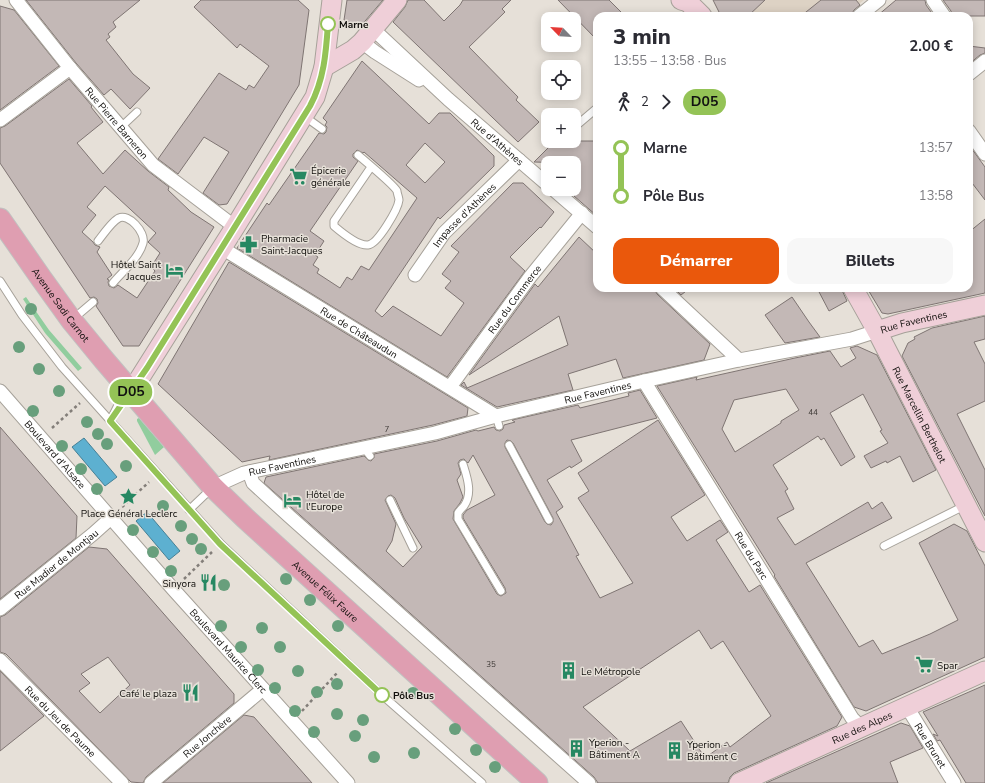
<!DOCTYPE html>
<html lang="fr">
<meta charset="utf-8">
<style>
body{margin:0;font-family:"Nunito Sans",sans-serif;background:#f7f7f7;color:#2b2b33;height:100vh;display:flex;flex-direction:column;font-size:15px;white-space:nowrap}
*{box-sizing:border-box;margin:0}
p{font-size:13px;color:#7c7c81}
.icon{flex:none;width:22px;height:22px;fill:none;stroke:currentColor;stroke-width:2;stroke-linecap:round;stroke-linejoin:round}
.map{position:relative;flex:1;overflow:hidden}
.side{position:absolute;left:593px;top:12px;width:380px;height:280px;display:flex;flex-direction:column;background:#fff;border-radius:12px;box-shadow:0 2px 10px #0003}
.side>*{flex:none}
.badge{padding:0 8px;border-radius:13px;font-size:14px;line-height:26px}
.needle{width:26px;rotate:295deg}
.tools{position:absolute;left:541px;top:12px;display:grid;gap:8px}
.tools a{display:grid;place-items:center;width:40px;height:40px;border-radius:8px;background:#fff;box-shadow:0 2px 10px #0003;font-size:20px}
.map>.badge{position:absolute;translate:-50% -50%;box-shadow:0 0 0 2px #fff}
.legs{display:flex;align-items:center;gap:6px;height:44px;padding:0 20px;font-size:13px}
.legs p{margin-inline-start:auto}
.summary{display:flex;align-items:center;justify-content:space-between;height:68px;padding:0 20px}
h1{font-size:22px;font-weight:800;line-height:30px}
.cta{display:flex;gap:8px;margin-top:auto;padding:8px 20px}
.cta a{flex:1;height:46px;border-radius:12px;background:#ea580c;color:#fff;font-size:16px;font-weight:800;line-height:46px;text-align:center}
.cta a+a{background:#f7f7f7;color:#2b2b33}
ul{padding:0 20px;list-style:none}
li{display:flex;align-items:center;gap:14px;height:48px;font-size:15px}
li i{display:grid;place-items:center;width:6px;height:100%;margin:0 5px;background:currentColor}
li i::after{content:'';width:10px;height:10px;margin:-5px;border:3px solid;border-radius:50%;background:#fff}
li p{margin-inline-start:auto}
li:first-child i{background:linear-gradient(#0000 50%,currentColor 0)}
li:last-child i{background:linear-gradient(currentColor 50%,#0000 0)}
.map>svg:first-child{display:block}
</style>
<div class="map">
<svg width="985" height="783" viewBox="0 0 985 783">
<rect width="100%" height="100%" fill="#e6e0d8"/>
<polygon fill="#ddd2c4" points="718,0 864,0 844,16 721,16 714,3"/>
<g fill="#91cd9e">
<polygon points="26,297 49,330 82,368 78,371 45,333 23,299"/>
<polygon points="139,418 164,447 155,455 137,421 137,419"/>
</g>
<g fill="#5db0d0" stroke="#468095">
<polygon points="84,438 117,477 105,486 72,447"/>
<polygon points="147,512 180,551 169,560 136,521"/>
</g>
<g fill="#c3b8b6" stroke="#7f7573" fill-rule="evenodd">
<polygon points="26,0 140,0 113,22 116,27 108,34 110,37 106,40 133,74 150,88 130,109 111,89 104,95 76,63"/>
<polygon points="201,0 298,0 309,10 299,85 227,204 219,205 203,193 229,152 204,137 178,174 158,159 219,73 246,90 249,85 254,88 269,66 240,44 237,48 194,7"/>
<polygon points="347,0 383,0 360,27 344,20"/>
<polygon points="408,0 424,0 444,21 460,5 463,0 511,0 502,9 505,12 469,47 518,97 516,100 539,122 518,142 393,22 405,7"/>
<polygon points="558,0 609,0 625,16 597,16 597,40"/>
<polygon points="713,0 765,0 748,16 721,16"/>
<polygon points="821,0 856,0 860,5 854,10 851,16 801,16"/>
<polygon points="896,0 925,0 926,5 934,16 877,16"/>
<polygon points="943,0 985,0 985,16 952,16 951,11"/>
<polygon points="0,6 14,10 59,66 0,110"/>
<polygon points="969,46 985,48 985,53 980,55 969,64"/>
<path d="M362,61L429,124L439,113H450L494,156V166L440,219L438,217L375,311L382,317L393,306L441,336L464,303L445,288L451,281L442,274L459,252L451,246L513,183H523L554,212L541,228L540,227L510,257L525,271L447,377L237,248L267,203L269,205L319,133L324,134L326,132L327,127L325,125L327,122L323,118ZM425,143L445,162L425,183L406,165ZM357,150L363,153L364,152L417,198L369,270L361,266L352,280L347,277L340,288L317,273L319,269L313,265L318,257L315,255L324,241L310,231L358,161L353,157V154Z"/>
<path d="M69,79L92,106L91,107L103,122L77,143L103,174L125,150L148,171L169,187L168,190L191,212L214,227L139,346H123L96,306L98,303L97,299L94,297L90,298L0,163V128L5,126ZM105,186L156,233L148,242L160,253L151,267L155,271L137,298L118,285L114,288L109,286L108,282L109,280L107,279L112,275L97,252L100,247L95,245L93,242L82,232L96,215L87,207Z"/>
<polygon points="574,136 579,141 597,141 597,216 574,196 574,163 534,162 555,141 574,141"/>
<polygon points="969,145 985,167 985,200 969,179"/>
<polygon points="985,219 985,293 888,314 882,313 867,288 969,288 969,232"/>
<polygon points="579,237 597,254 597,288 654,288 657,294 710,344 704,360 623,378 616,359 568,374 573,390 497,407 461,385 464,382 467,388 568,345 559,316 469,375 535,284 538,287"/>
<polygon points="229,262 468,408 467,416 433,425 269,460 270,456 242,462 158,384"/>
<polygon points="674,288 690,288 681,295"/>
<polygon points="817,288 841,288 847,301 829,311"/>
<polygon points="792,297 809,322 820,337 785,343 765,315"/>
<polygon points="985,316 985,339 974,342 985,364 985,401 957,414 985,470 985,516 902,356 908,343 915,339 914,337 932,328"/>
<path d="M857,346L877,355L936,470L913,482L900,456L887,463L886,461L871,468L864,456L888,443L880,431L882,430L863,394L830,413L855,457L841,466L824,438L821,440L818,436L773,465L788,489L785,491L794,509L777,518L795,545L868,502L872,509L882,502L892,518L806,563L859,647L873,640L882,654L930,634L958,620L919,543L954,524L967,531L985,566V657L866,711L854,707L774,576L775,575L657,386L697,377L696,380L795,358L830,351L841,367L856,358L850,348ZM786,389L799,410L781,421V423L735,452L722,429L734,400Z"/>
<path d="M640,390L657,418L571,440L582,461L571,468L570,466L547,480L563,507L556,512L579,555L576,556L600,598L633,583L578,498L589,491L578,473L658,420L705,495L671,517L687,541L720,520L728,532L716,540L749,592L760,585L842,717L837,726L734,773L730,777L728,783H598L594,777L264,483L266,477L364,456L368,460L371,461L374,458V454L437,441L476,430L478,431L494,427L496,430L500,431L503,429L504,425L515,422L512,420L578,405L580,408L629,396L628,393ZM507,440L511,441L513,443L553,518V522L551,525L547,524L545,522L505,447V443ZM473,455L495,495L467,510L463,515V518L505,588L506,593L501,596L497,594L453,519L454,511L460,503L463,497L457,480L461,474L458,463L460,460L464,459L468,463ZM391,495L395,498L404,518L422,547L403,567L386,551L392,541L396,524L385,500L388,496ZM699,630L711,649L723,641L771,716L730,747L727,742L705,758L681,721L630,751L583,707Z"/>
<polygon points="0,427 77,516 76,538 0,599"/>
<path d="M89,547L107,549L234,694V703L146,777L143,783L131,782L6,654L0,652V617L5,615ZM108,657L130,685L100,713L79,691L90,683L81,674Z"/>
<polygon points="0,671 44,716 0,751"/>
<polygon points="985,685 985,783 966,783 940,740 937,741 933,734 938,736 923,712"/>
<polygon points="244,715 254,717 312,783 163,783"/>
<polygon points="901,723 910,726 923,748 890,762 898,783 766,783"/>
</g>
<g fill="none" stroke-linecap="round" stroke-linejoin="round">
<defs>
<g id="lane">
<polyline points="304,116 322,129"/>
<polyline points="577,125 597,108"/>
<polyline points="121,127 137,112"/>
<path d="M358,155C365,161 394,185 397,191C397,193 399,198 399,200C398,209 378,244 368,245C358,246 341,232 334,226V221L371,167"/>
<path d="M98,241C103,235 112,221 119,218C128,213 146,232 143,243C139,258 123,271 113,283"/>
<polyline points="0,281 22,315 62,367 221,544 382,695 482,783"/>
<polyline points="73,319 93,302"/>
<polyline points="496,416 499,426"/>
<polyline points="110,421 126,389"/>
<polyline points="509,445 549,520"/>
<polyline points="364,448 370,456"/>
<path d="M463,464C467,477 473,493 464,506C462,508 460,510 458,513V519L501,591"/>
<polyline points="390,500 413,548"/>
<polyline points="189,510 212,488"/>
<polyline points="884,546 966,505"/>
</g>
<g id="street">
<path id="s1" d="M16,0L70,68L153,165L235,227"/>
<polyline points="933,0 944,16"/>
<polyline points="859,16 879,0"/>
<path id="s2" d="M373,29L448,99L548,185"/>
<polyline points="362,42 375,52 419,80"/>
<polyline points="969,74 985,61"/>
<polyline points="0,120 70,68"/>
<polyline points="969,131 985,154"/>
<polyline points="553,189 597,227"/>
<path id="s3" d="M222,248L496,416"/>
<path id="s4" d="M415,275L444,233L519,160"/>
<polyline points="662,288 739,360"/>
<path id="s5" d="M644,381L852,718L862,728"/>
<path id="s6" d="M450,387L530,277L582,213"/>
<path id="s7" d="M0,391L173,589L348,783"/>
<polyline points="249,472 253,483 289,516 589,783"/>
<path id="s8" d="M213,487L244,473L435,433L496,416L644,381L739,360L852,339L877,331"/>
<path id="s9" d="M0,609L93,534L112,517"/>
<path id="s10" d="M0,660L122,783"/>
<path id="s11" d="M907,707L954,783"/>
<path id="s12" d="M151,783L263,689"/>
</g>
<g id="secondary">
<polyline points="681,0 688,2 702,16"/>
<polyline points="324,67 353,50 362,42 397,0"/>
<path id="s13" d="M853,288L877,331L985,542"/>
<path id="s14" d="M877,331L902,323L985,305"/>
<polyline points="131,392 235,227 315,97 324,67 332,0"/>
<path id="s15" d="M739,783L985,671"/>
</g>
<g id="primary">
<path id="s16" d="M0,219L41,278L72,321L104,360L213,487L245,518L537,783"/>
</g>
</defs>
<use href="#lane" stroke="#a6a199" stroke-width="9"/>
<use href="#street" stroke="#a6a199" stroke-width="15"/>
<use href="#secondary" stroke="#a6a199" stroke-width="21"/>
<use href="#primary" stroke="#c1c1c0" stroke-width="23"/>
<g stroke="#837e79" stroke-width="2.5" stroke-dasharray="3 3" stroke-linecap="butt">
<polyline points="52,428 80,403"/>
<polyline points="122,507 149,482"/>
<polyline points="184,579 212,552"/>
<polyline points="302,711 337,673"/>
</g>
<use href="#lane" stroke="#fff" stroke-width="7"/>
<use href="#street" stroke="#fff" stroke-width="13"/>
<use href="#secondary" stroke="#efcfd8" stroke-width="19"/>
<use href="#primary" stroke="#df9eb1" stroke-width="21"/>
</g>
<g fill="#689f7c">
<circle cx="31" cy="309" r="6"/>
<circle cx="19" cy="347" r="6"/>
<circle cx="39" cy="369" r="6"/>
<circle cx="59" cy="391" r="6"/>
<circle cx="33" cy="411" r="6"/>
<circle cx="87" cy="422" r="6"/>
<circle cx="98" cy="434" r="6"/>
<circle cx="107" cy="444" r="6"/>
<circle cx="62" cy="446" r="6"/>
<circle cx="126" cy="466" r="6"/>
<circle cx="81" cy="469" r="6"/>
<circle cx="97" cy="489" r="6"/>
<circle cx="163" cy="506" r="6"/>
<circle cx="181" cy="526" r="6"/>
<circle cx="133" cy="530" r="6"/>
<circle cx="192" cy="539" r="6"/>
<circle cx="201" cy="549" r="6"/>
<circle cx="153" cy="552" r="6"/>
<circle cx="171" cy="571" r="6"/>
<circle cx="286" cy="579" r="6"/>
<circle cx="224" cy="585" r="6"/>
<circle cx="310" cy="600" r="6"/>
<circle cx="221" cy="626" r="6"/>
<circle cx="338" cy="626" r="6"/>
<circle cx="262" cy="628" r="6"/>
<circle cx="241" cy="647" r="6"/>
<circle cx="280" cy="647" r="6"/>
<circle cx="258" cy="670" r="6"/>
<circle cx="298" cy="671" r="6"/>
<circle cx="337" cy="684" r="6"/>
<circle cx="275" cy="688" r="6"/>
<circle cx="317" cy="692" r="6"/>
<circle cx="413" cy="693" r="6"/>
<circle cx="295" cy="711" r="6"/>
<circle cx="337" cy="714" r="6"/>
<circle cx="363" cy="720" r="6"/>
<circle cx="455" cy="729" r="6"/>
<circle cx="314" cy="732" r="6"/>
<circle cx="355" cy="736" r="6"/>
<circle cx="476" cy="750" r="6"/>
<circle cx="414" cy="753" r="6"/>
<circle cx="374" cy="757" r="6"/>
<circle cx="495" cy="767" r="6"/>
</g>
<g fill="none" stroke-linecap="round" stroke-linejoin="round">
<defs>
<path id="line-1" d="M328,24C326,53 324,80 310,106L147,368L110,421L220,544L382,695"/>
</defs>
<use href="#line-1" stroke="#fff" stroke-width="9"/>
<use href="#line-1" stroke="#94c356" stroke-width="6"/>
</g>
<defs>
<symbol id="supermarket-bare" viewBox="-9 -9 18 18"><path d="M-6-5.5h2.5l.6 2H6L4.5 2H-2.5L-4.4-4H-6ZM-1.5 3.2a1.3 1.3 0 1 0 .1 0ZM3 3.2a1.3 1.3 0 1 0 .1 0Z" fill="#268862" stroke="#e6e0d8" stroke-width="2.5" paint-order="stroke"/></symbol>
<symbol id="pharmacy-bare" viewBox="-9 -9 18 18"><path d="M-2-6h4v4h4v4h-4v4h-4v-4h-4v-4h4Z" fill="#268862" stroke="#e6e0d8" stroke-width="2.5" paint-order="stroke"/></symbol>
<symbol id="hotel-bare" viewBox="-9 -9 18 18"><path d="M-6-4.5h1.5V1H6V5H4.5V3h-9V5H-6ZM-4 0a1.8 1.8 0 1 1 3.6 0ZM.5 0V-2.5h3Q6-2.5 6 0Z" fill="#268862" stroke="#e6e0d8" stroke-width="2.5" paint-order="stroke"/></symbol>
<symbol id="sight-bare" viewBox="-9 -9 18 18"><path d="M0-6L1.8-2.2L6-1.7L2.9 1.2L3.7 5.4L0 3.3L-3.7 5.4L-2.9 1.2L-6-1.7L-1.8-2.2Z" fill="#268862" stroke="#e6e0d8" stroke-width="2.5" paint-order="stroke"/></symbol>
<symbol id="restaurant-bare" viewBox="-9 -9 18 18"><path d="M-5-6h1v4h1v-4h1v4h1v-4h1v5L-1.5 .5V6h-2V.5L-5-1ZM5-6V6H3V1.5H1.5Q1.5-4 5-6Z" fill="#268862" stroke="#e6e0d8" stroke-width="2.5" paint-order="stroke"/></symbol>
<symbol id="building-bare" viewBox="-9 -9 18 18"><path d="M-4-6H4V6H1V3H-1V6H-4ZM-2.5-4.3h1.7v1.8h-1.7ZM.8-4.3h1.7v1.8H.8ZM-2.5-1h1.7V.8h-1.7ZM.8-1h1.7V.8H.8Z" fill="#268862" stroke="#e6e0d8" stroke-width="2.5" paint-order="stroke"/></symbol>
</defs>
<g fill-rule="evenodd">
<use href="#supermarket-bare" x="286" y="164" width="25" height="25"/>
<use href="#pharmacy-bare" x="236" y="232" width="25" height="25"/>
<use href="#hotel-bare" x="162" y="258" width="25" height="25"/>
<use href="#sight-bare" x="116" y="484" width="25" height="25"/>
<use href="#hotel-bare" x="280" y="488" width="25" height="25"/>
<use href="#restaurant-bare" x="196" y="570" width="25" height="25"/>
<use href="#supermarket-bare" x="912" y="652" width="25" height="25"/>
<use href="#building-bare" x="556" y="658" width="25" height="25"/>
<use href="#restaurant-bare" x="178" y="680" width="25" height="25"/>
<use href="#building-bare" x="564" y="736" width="25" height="25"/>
<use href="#building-bare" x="662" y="738" width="25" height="25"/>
</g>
<g fill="#fff" stroke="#94c356" stroke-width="2">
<circle cx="328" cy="24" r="7"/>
<circle cx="382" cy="695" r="7"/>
</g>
<g text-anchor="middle" stroke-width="3" stroke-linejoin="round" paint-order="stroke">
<g font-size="8" fill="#3e3936">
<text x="813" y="415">44</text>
<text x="387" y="432">7</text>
<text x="491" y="667">35</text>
</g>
<g font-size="10" font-weight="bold" fill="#110f0c" stroke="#e6e0d8" text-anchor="start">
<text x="339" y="28">Marne</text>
<text x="393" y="699">Pôle Bus</text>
</g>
<g font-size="10" fill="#110f0c" stroke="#e6e0d8">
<text dy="4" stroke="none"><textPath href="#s1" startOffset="159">Rue Pierre Barneron</textPath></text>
<text dy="4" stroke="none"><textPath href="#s2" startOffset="168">Rue d'Athènes</textPath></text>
<text dy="4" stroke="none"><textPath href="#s4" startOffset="78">Impasse d'Athènes</textPath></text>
<text dy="4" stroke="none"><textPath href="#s6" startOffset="109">Rue du Commerce</textPath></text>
<text dy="4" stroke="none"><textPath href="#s16" startOffset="105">Avenue Sadi Carnot</textPath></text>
<text dy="4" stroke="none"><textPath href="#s14" startOffset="38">Rue Faventines</textPath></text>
<text dy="4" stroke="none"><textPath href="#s3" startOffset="161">Rue de Châteaudun</textPath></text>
<text dy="4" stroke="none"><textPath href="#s8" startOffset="397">Rue Faventines</textPath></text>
<text dy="4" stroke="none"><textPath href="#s13" startOffset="143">Rue Marcellin Berthelot</textPath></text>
<text dy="4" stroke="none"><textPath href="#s7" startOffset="84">Boulevard d'Alsace</textPath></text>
<text dy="4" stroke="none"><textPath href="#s8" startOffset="73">Rue Faventines</textPath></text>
<text dy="4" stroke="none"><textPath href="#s5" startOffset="205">Rue du Parc</textPath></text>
<text dy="4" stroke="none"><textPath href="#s9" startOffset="72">Rue Madier de Montjau</textPath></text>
<text dy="4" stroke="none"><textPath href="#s16" startOffset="496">Avenue Félix Faure</textPath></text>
<text dy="4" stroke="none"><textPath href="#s7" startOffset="346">Boulevard Maurice Clerc</textPath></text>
<text dy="4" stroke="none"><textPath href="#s10" startOffset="86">Rue du Jeu de Paume</textPath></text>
<text dy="4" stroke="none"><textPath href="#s15" startOffset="135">Rue des Alpes</textPath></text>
<text dy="4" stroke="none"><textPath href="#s12" startOffset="73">Rue Jonchère</textPath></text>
<text dy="4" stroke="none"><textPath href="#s11" startOffset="45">Rue Brunet</textPath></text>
</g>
<g font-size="10" fill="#110f0c" stroke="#e6e0d8" text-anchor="start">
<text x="311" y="174">Épicerie<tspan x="311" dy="12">générale</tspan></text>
<text x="261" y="242">Pharmacie<tspan x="261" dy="12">Saint-Jacques</tspan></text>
<text x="161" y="268" text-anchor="end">Hôtel Saint<tspan x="161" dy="12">Jacques</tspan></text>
<text x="306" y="498">Hôtel de<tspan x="306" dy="12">l'Europe</tspan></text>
<text x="129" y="517" text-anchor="middle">Place Général Leclerc</text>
<text x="196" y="587" text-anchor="end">Sinyora</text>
<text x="937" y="669">Spar</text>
<text x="581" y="675">Le Métropole</text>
<text x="177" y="697" text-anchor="end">Café le plaza</text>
<text x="589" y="746">Yperion -<tspan x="589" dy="12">Bâtiment A</tspan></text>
<text x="687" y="748">Yperion -<tspan x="687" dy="12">Bâtiment C</tspan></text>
</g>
</g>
</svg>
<div class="tools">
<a><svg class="needle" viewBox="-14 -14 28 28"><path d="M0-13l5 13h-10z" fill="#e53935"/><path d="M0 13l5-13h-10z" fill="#7c7c81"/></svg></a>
<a><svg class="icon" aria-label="locate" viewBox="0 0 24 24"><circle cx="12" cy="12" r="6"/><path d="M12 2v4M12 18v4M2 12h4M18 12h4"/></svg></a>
<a>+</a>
<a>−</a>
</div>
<b class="badge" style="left:131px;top:392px;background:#94c356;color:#111">D05</b>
<section class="side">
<div class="summary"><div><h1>3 min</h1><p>13:55 – 13:58 · Bus</p></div><b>2.00 €</b></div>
<div class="legs"><svg class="icon" aria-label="walk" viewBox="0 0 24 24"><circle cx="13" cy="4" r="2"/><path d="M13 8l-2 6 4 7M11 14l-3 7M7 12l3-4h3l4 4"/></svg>2<svg class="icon" aria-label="forward" viewBox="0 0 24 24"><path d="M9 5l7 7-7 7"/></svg><b class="badge" style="background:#94c356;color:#111">D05</b></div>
<ul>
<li><i style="color:#94c356"></i><b>Marne</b><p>13:57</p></li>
<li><i style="color:#94c356"></i><b>Pôle Bus</b><p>13:58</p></li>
</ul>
<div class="cta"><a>Démarrer</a><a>Billets</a></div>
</section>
</div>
